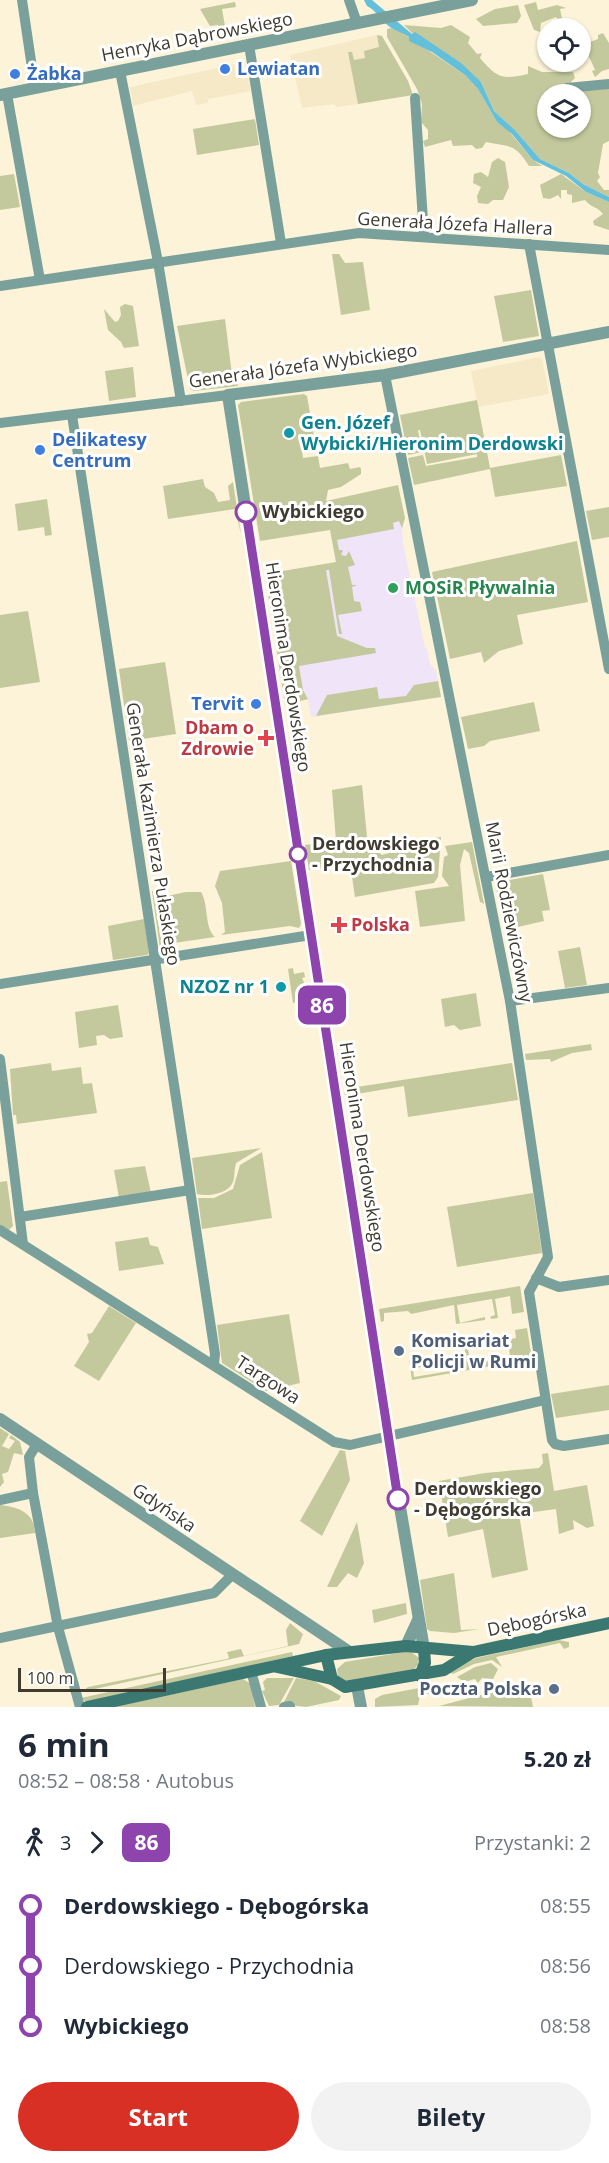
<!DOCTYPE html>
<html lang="pl">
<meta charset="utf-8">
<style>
body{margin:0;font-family:"Open Sans",sans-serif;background:#f2f2f3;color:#1f2937;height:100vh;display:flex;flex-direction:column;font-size:22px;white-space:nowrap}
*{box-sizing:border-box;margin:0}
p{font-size:20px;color:#747a83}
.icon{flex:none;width:33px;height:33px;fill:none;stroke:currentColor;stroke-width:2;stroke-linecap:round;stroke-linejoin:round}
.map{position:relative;height:1707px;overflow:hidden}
.drawer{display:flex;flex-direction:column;background:#fff;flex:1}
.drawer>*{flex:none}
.badge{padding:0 12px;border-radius:9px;font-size:21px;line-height:39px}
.fabs{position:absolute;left:537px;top:18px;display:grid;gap:12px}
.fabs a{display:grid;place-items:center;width:54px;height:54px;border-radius:50%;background:#fff;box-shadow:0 2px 4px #0004;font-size:30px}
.scale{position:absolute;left:18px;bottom:15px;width:148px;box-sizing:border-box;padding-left:6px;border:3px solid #3f3b30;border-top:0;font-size:16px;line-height:21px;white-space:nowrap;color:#3f3b30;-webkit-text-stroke:4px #fff;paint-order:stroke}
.map>.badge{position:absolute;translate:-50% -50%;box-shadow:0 0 0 3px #fff}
.legs{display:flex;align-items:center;gap:9px;height:66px;padding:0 18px;font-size:20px}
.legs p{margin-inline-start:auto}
.head{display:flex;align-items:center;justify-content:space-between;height:102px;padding:0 18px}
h1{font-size:33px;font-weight:700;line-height:45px}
.primary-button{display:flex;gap:12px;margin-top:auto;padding:12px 18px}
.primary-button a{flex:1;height:69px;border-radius:36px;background:#d93025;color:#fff;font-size:24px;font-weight:700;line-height:69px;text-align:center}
.primary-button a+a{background:#f2f2f3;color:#1f2937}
ul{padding:0 18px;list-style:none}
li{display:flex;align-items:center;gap:21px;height:60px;font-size:22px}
li i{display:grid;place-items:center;width:9px;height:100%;margin:0 8px;background:currentColor}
li i::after{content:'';width:15px;height:15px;margin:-8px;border:4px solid;border-radius:50%;background:#fff}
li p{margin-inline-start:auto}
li:first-child i{background:linear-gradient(#0000 50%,currentColor 0)}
li:last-child i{background:linear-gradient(currentColor 50%,#0000 0)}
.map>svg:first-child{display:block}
</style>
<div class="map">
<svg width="609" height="1707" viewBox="0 0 609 1707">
<rect width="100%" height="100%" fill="#fcf3d8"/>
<g fill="#f6e9c7">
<polygon points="377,35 379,47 365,58 350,61 358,104 336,107 335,104 302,108 290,55"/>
<polygon points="245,62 251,91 208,99 208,103 196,105 192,91 133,106 130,87"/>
<polygon points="539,357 542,359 549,394 478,407 471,371"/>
</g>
<polygon fill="#f0e4f8" points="405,518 402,528 403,543 425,648 427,649 430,664 436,671 441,697 311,717 308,699 285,705 265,574 336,563 331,532"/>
<g fill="#c3c99d" fill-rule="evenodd">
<polygon points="235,2 236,7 222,9 225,26 223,27 224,34 220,34 218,25 210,26 200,9"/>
<polygon points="536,2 538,10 557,5 566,8 560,9 564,28 556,17 541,23 540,32 534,30 524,5"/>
<polygon points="518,5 521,16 517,23 483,26 476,19 495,9"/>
<path d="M404,25L441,28L451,25L470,37L468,43L477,54L482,53L480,58C497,78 502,80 528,74V66L542,72H573L575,78L569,84L609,89V141L603,144L598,173L600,177L597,181L604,190H609V197L583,184L569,173L540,159L515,130L494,111L481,82L413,34ZM548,94H580V128H548Z"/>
<path d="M391,28L398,30L465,75L478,89L497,122L508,130L533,160L542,166H529C515,143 510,147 486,142L482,148L476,149L472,145L453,146L451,140L425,147L423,141L428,139V130L421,122L422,104L417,89L387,37V29Z"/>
<polygon points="603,33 609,43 609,69 602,71 595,77 592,71 595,70 582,41 589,38 590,42 598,39 598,35"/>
<polygon points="377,35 382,36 408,81 413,95 358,104 348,52 352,52 354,60 365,58 364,51 379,47"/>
<polygon points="255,119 259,145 197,155 193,129"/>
<polygon points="498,158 505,162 509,187 503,200 493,200 488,204 478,203 477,196 481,187 473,183 474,174 481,172 488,177 492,162"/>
<polygon points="14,174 20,207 0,210 0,176"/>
<path d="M561,174L586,192L609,202V230L594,225L593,221L603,214C598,207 590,207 585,200L572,203V195L567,194V190H561V199L558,195L550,199L543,198L540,185Z"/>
<polygon points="332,254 339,254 345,263 363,262 370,310 341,315"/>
<polygon points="531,290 539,336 503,342 494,296"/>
<polygon points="125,304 133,306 139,346 124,348 121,342 108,330 104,309 115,322 118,321 121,315 120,307"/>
<polygon points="225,319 233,383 238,383 238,386 194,391 190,389 177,326"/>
<polygon points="133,367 136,397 109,401 105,371"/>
<polygon points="304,394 307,396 316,448 302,450 303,458 318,456 320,468 348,463 350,469 360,467 361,469 361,474 341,487 328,490 326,501 398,485 405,518 402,528 399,521 393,523 394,529 337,540 339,550 343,550 341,555 346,556 349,551 355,565 348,567 352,585 357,585 352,587 354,601 360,602 362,611 338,615 342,634 339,634 329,570 326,570 337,636 367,648 375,648 376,653 299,666 303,690 308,699 285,705 265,574 336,562 330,530 260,541 238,405 241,402"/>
<polygon points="477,400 490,468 561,455 567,486 495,497 490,469 414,485 408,458 423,455 426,466 477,457 477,454 427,464 420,430 418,430 422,452 408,455 400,415"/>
<polygon points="203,479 205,487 214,493 218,502 230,500 228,486 233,482 241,534 235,509 168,519 163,486"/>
<polygon points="47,499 52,535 45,536 44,527 18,531 15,504"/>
<polygon points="609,507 609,537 592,540 586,511"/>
<polygon points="577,541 588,602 517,615 523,644 499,651 484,663 481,652 450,659 432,572"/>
<polygon points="28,611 40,682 0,688 0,615"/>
<polygon points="165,662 176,734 129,741 119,669"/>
<polygon points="438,681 441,697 316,716 327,695 377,687 379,699 406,696 414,685"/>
<polygon points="534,702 540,731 490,741 484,746 468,749 461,717"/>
<polygon points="362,785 367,837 375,837 368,843 382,855 400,850 408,840 441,837 438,877 434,883 355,897 350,863 309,870 305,845 336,841 332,790"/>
<polygon points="472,842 484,904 480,902 469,853 464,849 460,865 465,921 420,927 415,891 449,886 442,876 444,857 448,855 445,846"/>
<polygon points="291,861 301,924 299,928 290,926 221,935 225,932 222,903 215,886 220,871"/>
<polygon points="543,874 550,910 542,911 544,921 505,930 496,888 499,882"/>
<path d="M152,891H156L157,898L186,892H201C209,905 204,927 215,937L167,944L166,951L160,949Z"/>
<polygon points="144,919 149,953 147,955 113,960 108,926"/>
<polygon points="580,947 587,985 565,988 558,951"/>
<polygon points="293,968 294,974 304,972 305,977 302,978 307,989 301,1002 293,1003 288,969"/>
<polygon points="476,993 481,1026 460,1030 454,1025 445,1027 441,999"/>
<polygon points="118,1005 123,1037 110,1039 104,1035 96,1036 97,1045 79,1048 75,1012"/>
<polygon points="591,1044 592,1050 572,1053 551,1062 550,1059 526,1060 525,1054"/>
<polygon points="51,1063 52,1071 81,1067 83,1084 92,1083 97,1113 17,1124 16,1115 13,1115 10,1069"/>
<polygon points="512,1063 518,1100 408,1117 404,1086 345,1096 344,1089"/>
<path d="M261,1148L236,1163C234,1169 235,1176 233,1182C228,1194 208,1197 197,1194L192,1158Z"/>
<polygon points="262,1152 272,1218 202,1229 198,1198 214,1198 233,1189 240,1165"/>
<polygon points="145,1166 151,1193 119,1198 114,1170"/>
<polygon points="7,1181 13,1226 9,1230 0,1225 0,1182"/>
<polygon points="533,1193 542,1253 457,1267 447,1207"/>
<polygon points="148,1237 150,1245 158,1247 164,1264 119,1271 115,1242"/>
<polygon points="520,1286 524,1312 512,1314 510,1296 495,1299 498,1318 491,1319 490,1317 495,1315 492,1299 457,1305 460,1323 485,1317 485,1320 456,1324 454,1305 411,1314 408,1311 384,1313 384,1321 381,1322 379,1309"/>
<polygon points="109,1306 136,1323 99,1381 74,1366 89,1342 87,1334 92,1333"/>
<polygon points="289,1314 300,1383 266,1391 222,1363 217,1325"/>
<polygon points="527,1328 532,1359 412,1380 409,1360 421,1365 421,1367 413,1369 414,1377 462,1369 461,1361 465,1357 465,1348 486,1343 486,1346 468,1349 471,1365 502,1358 503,1362 511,1361 508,1343 489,1345 488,1343 516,1338 515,1330"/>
<polygon points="609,1385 609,1410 556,1418 551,1394"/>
<polygon points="0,1428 9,1434 2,1446 9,1449 15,1441 9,1438 11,1435 20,1442 23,1455 14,1453 8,1472 2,1474 4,1482 0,1487"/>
<polygon points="340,1450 345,1451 350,1480 322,1536 300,1521"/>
<polygon points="548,1453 554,1491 587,1485 594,1526 587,1528 573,1520 574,1529 559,1534 556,1509 519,1514 528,1570 492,1578 483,1529 448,1537 439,1481 485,1473 539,1468 543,1463 542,1454"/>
<path d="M0,1505C18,1507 34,1512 35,1533L0,1538Z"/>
<polygon points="357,1522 364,1563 357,1578 348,1573 337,1587 327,1587"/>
<polygon points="454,1573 461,1630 479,1629 454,1633 430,1631 427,1629 420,1580"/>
<polygon points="406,1603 407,1614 374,1623 372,1610"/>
<polygon points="290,1623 303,1634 299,1644 81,1692 88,1687 227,1659 229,1658 227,1652 241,1649 244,1656 288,1646 286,1630"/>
<polygon points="559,1640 569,1642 569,1647 564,1649 560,1643 496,1657 502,1667 492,1660 474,1664 453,1674 448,1672 476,1658"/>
<polygon points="410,1651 419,1658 418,1665 413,1670 348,1682 338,1676 337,1669 345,1662"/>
<polygon points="292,1652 293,1656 86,1702 81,1698"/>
<polygon points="491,1663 498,1669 493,1679 482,1678 478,1683 475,1679 464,1682 457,1677 475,1667"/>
<polygon points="267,1678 294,1678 279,1705 269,1706 262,1691 265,1690 263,1682"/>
<polygon points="296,1678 314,1681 341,1696 339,1700 306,1707 283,1704"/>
<polygon points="243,1679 251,1684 255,1707 114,1707"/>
<polygon points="440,1684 438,1691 420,1696 418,1705 375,1707 375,1699 382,1695"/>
<polygon points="529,1686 533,1707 439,1706 507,1688 508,1691"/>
</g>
<path fill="#64bfda" d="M364,0H372L412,34L415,32L461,63L481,82L494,111L515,130L540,159L569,173L583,184L609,197V202L586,192L566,176L533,160L512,134L497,122L478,89L465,75L432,52L409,41V37C403,33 396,31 390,27C381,21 377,11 367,6Z"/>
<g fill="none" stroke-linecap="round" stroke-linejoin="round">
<g stroke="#79a09b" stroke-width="10">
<polyline points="22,0 35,88"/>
<polyline points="349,0 357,23"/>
<polyline points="249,45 281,243"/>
<polyline points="120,71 158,262 181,401"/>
<polyline points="567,88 609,84"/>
<polyline points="7,94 40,280"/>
<polyline points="415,98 424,236"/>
<polyline points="529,244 609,669"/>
<polyline points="0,286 359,233 609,250"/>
<polyline points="385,375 510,1001 548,1257 529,1292 552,1440 555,1444 564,1446 609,1439"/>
<polyline points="72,415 215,1354 214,1364"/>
<polyline points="0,423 228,395"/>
<polyline points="486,877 609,855"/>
<polyline points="0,984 311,935"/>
<polyline points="510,1001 609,988"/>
<polyline points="0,1059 23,1244"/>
<polyline points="20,1217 190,1190"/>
<polyline points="0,1230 334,1442 350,1445 545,1400"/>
<polyline points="536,1278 559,1287 609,1280"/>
<polyline points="37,1444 29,1457 33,1493 58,1627 80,1707"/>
<polyline points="0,1500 33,1493"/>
<polyline points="0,1638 214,1593 232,1575"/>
<polyline points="251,1671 261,1707"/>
<polyline points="284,1707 290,1706"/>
</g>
<g stroke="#79a09b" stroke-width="12">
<polyline points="0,95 472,0"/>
<polyline points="0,1419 348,1651"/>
<polyline points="406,1646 418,1620"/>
<polyline points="424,1649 388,1436 228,395 385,375 609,332"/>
<polyline points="357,1686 361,1707"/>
</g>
<g stroke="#3a7871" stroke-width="12">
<polyline points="326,1655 332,1679 345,1687 444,1670 473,1652"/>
<polyline points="277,1667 332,1679"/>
<polyline points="420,1676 425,1663 424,1649"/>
<polyline points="87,1707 326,1655 406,1646 473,1652 609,1623"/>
</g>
</g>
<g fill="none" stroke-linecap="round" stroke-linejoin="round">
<defs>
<polyline id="line-1" points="246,512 398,1499"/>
</defs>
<use href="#line-1" stroke="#fff" stroke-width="14"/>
<use href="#line-1" stroke="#8e44ad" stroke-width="9"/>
</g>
<g fill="#3f7fe0" stroke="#fff" stroke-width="2">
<circle cx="225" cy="69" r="6"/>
<circle cx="15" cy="74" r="6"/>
<circle cx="40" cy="450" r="6"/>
<circle cx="256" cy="704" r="6"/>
</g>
<g fill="#0f9aa8" stroke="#fff" stroke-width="2">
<circle cx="289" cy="433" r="6"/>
<circle cx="281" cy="987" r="6"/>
</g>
<g fill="#fff" stroke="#8e44ad" stroke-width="3">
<circle cx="246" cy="512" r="10"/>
<circle cx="298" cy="854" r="8"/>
<circle cx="398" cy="1499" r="10"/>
</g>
<circle fill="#2e9e5b" stroke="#fff" stroke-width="2" cx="393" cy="588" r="6"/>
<g fill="#e0444e" stroke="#fff" stroke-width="2">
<path d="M263 729h6v6h6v6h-6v6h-6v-6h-6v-6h6z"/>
<path d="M336 916h6v6h6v6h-6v6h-6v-6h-6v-6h6z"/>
</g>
<g fill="#5c6f8a" stroke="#fff" stroke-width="2">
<circle cx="399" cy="1351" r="6"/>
<circle cx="554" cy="1689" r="6"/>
</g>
<g text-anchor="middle" stroke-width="6" stroke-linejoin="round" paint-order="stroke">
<g font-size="18" fill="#3f3b30" stroke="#fff">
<text transform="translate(197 37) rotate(-11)" y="6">Henryka Dąbrowskiego</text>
<text transform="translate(455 224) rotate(3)" y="6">Generała Józefa Hallera</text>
<text transform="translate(303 366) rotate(-8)" y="6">Generała Józefa Wybickiego</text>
<text transform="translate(288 667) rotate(81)" y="6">Hieronima Derdowskiego</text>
<text transform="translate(153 834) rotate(81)" y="6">Generała Kazimierza Pułaskiego</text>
<text transform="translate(509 912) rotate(79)" y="6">Marii Rodziewiczówny</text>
<text transform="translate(362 1147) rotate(81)" y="6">Hieronima Derdowskiego</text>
<text transform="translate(268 1380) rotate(33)" y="6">Targowa</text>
<text transform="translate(164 1508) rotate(34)" y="6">Gdyńska</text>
<text transform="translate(537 1620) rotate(-12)" y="6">Dębogórska</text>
</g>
<g font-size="18" font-weight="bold" fill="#366cbe" stroke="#fff" text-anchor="start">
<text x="237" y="75">Lewiatan</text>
<text x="27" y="80">Żabka</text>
<text x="52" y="446">Delikatesy<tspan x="52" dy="21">Centrum</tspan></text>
<text x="244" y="710" text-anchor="end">Tervit</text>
</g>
<g font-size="18" font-weight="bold" fill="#0d838f" stroke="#fff" text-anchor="start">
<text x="301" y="429">Gen. Józef<tspan x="301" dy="21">Wybicki/Hieronim Derdowski</tspan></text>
<text x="269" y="993" text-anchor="end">NZOZ nr 1</text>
</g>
<g font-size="18" font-weight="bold" fill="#3f3b30" stroke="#fff" text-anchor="start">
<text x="262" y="518">Wybickiego</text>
<text x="312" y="850">Derdowskiego<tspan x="312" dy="21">- Przychodnia</tspan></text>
<text x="414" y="1495">Derdowskiego<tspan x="414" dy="21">- Dębogórska</tspan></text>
</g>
<g font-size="18" font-weight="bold" fill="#27864d" stroke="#fff" text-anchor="start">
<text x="405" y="594">MOSiR Pływalnia</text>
</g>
<g font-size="18" font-weight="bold" fill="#be3a42" stroke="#fff" text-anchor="end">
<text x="254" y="734">Dbam o<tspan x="254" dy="21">Zdrowie</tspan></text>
<text x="351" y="931" text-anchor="start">Polska</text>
</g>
<g font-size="18" font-weight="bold" fill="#4e5e75" stroke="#fff" text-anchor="start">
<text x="411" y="1347">Komisariat<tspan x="411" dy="21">Policji w Rumi</tspan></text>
<text x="542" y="1695" text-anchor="end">Poczta Polska</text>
</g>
</g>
</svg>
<div class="fabs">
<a><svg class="icon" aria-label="locate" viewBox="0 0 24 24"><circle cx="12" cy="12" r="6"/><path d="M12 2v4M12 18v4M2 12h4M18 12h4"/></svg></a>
<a><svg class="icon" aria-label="layers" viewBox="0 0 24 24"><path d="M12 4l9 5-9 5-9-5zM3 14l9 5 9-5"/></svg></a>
</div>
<div class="scale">100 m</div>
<b class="badge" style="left:322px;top:1005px;background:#8e44ad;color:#fff">86</b>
</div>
<section class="drawer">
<div class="head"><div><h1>6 min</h1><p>08:52 – 08:58 · Autobus</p></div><b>5.20 zł</b></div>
<div class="legs"><svg class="icon" aria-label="walk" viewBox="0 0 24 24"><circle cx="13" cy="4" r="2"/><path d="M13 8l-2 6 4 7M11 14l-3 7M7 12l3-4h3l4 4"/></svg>3<svg class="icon" aria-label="forward" viewBox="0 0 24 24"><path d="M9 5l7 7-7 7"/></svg><b class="badge" style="background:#8e44ad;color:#fff">86</b><p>Przystanki: 2</p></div>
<ul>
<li><i style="color:#8e44ad"></i><b>Derdowskiego - Dębogórska</b><p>08:55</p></li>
<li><i style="color:#8e44ad"></i><span>Derdowskiego - Przychodnia</span><p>08:56</p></li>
<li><i style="color:#8e44ad"></i><b>Wybickiego</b><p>08:58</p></li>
</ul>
<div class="primary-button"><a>Start</a><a>Bilety</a></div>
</section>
